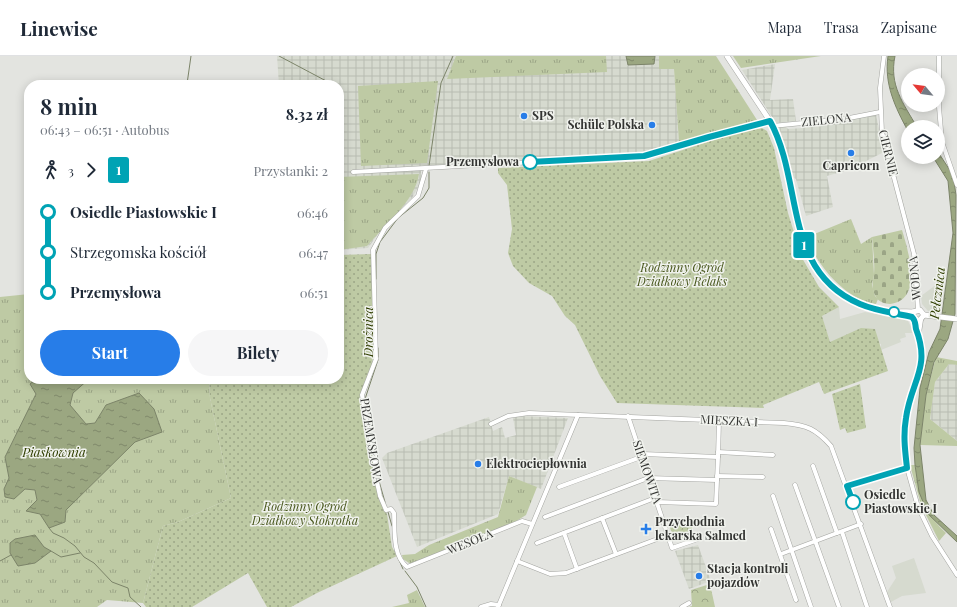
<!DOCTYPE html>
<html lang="pl">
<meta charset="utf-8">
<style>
body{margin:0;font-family:"Playfair Display",serif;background:#f6f6f7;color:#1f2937;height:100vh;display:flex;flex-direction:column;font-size:15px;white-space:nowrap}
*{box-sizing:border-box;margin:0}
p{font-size:13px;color:#747a83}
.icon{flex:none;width:22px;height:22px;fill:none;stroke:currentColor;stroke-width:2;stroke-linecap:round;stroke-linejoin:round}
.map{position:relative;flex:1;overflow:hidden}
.drawer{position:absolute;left:24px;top:24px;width:320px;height:304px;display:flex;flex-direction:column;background:#fff;border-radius:16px;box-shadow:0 2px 10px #0003}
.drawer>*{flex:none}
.badge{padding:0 8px;border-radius:3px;font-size:14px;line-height:26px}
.needle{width:26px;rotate:299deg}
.buttons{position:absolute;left:901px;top:12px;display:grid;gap:8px}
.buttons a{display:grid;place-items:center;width:44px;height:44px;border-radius:50%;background:#fff;box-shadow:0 2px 10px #0003;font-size:20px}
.map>.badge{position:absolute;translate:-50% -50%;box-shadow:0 0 0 2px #fff}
.legs{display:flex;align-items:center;gap:6px;height:44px;padding:0 16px;font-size:13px}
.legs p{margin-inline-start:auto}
.headline{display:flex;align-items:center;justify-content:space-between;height:68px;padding:0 16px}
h1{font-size:22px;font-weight:700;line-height:30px}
.cta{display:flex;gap:8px;margin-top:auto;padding:8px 16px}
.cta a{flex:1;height:46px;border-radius:24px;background:#277de8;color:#fff;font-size:16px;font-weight:700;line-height:46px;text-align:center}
.cta a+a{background:#f6f6f7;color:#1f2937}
ul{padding:0 16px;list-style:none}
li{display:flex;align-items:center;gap:14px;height:40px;font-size:15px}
li i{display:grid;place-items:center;width:6px;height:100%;margin:0 5px;background:currentColor}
li i::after{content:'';width:10px;height:10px;margin:-5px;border:3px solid;border-radius:50%;background:#fff}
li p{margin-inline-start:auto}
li:first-child i{background:linear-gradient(#0000 50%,currentColor 0)}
li:last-child i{background:linear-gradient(currentColor 50%,#0000 0)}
header{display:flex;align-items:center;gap:24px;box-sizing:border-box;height:56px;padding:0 20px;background:#fff;border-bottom:1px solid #e0e1e3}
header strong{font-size:19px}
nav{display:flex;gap:22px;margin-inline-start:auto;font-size:14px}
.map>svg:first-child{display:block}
</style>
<header>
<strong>Linewise</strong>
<nav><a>Mapa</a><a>Trasa</a><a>Zapisane</a></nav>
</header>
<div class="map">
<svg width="957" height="551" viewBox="0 0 957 551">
<defs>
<pattern id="industrial-grid" width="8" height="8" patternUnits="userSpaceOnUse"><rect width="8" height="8" fill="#d6dacf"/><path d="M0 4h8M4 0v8" fill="none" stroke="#b8bcb2"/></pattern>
<pattern id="grass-tufts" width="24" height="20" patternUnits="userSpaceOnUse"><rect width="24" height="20" fill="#becaa4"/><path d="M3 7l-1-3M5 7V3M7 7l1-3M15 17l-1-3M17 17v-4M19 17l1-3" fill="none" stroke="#9ba586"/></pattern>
<pattern id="cemetery-stones" width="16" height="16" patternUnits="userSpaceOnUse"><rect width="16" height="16" fill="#becaa4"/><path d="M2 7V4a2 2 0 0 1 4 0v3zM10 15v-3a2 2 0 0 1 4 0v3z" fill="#9ba586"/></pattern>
<pattern id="park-crowns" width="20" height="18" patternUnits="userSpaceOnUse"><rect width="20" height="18" fill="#becaa4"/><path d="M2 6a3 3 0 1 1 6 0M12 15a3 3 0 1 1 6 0" fill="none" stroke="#9ba586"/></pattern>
<pattern id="garden-dots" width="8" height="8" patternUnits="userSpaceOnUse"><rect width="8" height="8" fill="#becaa4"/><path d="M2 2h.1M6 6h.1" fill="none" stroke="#9ba586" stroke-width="1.8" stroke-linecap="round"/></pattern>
<pattern id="water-ripples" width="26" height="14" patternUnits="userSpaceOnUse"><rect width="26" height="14" fill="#9ba781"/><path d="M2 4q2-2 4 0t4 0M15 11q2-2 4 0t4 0" fill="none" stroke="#7f896a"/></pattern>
</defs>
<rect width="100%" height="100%" fill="#e3e4e0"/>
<g fill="#d6dacf">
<polygon points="937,228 946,230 943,246 937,256 928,255 922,248 921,240"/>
<polygon points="839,251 840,263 865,256 907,263 914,277 905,277 906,281 900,283 901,286 881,294 881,288 848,279 830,287 822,260"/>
<polygon points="914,502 926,537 902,540 891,546 887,536 896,522 892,510"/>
</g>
<g fill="url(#industrial-grid)">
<polygon points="277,0 659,0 660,13 674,12 679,86 641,96 421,110 421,126 412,142 388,164 368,192 339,194 339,29 279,29"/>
<polygon points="775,8 770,44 793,43 796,65 776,67 742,14"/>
<polygon points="876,59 884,96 848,114 827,120 833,151 806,160 796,123 794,122 779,71 785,70 788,73 804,72 806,69"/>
<polygon points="949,308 957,309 957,385 930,363 935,326"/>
<polygon points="520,360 568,362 541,433 509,420 498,458 417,491 382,402 387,397 489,361 493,375 502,371 505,382 516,379 513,362"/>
<polygon points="698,489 711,525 689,533 675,495"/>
</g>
<g fill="url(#grass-tufts)">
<polygon points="456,0 606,0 607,16 447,23"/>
<polygon points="659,0 716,0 757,64 679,86 674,13 659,13"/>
<polygon points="733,0 821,0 741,12"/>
<polygon points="438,25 427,107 361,110 358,30"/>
<path d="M419,118C415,145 384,170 367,190L339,194V121Z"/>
<path d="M851,163L861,188L872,181L874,219L872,229L875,240L878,243L876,248C846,244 816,209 807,181Z"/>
<polygon points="29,238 29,323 209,323 210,342 231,442 178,466 163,470 143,547 107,544 97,551 0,551 0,241"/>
<polygon points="936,301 957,305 957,309 949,308 935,326 930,363 957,385 957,390 920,389 926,339"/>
<path d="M910,409H915C919,437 925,458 946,477L939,485L921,449Z"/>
<polygon points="509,420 537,431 526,459 507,471 416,507 409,507 403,503 402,499 415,498 429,489 498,461"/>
<polygon points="417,534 425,551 392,551 409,547 407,539"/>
</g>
<path fill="url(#cemetery-stones)" d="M902,174C908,194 924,244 890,248C884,248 877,245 875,239C871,232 873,226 874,218C875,206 873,193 872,181Z"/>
<g fill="url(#park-crowns)">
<polygon points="669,468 692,469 692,479 674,485"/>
<polygon points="710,528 715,551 689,551 692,550 691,534"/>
</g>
<g fill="url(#garden-dots)">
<polygon points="762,72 767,75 774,92 788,157 802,202 819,231 839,251 822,260 830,286 861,272 875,273 888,315 824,338 819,326 763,349 764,352 617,347 600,320 575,269 565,260 552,240 529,227 513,210 508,197 512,173 507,129 498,117 498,112 649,105 729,79"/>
<polygon points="371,198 374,292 372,309 360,339 373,402 373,416 383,452 387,458 392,491 397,500 317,537 291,551 267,551 248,517 192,551 146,551 143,547 163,470 178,466 231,442 210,342 209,323 339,323 339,199"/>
<polygon points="860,328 866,372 847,377 845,372 840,374 832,338"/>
</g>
<g fill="url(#water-ripples)" stroke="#7c8469">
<polygon points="626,0 655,0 654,8 628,9"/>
<path d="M888,0H895C889,29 903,47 917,71H908V75C895,51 884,28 888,0Z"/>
<polygon points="938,96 953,119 956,139 955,258 948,283 934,306 926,339 920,389 926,444 934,459 957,480 957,486 928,458 919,436 915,409 914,392 920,332 929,296 940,273 953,177 948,125 933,101 938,101"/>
<polygon points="36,323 89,323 73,337 70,349 86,368 95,367 106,349 139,337 154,353 162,376 135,386 66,454 65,466 49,472 40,458 26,455 37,444 35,434 25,433 14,443 5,441 4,433 9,422 5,401 36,338 30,328"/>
<polygon points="35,479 44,491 51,495 35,507 18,510 10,497 10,487 15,483"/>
</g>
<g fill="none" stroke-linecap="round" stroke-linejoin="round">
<g stroke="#7c8469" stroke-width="1">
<polyline points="279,0 330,27"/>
<polyline points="187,28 191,0"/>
<polyline points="429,110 441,27 453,0"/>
<polyline points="376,223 376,198 380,186 398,162 423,142 429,132 429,116"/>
<polyline points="378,292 378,301"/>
<polyline points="365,343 378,304"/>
<polyline points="375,393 377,400 377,418 385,446"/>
<polyline points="388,456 392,470"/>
<polyline points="49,472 53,477 64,482 75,490 84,501 94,507 112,526 128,532 130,541 141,551"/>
<polyline points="51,495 61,501 80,497"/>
<polyline points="395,495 403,513"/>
<polyline points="0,505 11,499"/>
<polyline points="405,515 417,531 426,551"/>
</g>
<defs>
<g id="minor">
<polyline points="884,0 880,32 882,76 914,198 918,253"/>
<polyline points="939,0 939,51 942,86 957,129"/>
<polyline points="772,70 844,63 880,56"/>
<path d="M426,113L418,140L385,172L373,194L376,303L362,339L367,370L375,399V417L380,440L386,454L391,453L394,457C395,474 392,499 407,511L522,465L532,468"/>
<polyline points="353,116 644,100 709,81 770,65"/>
<polyline points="915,264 922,287 923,301 906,363 903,384 907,412 918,451 932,480 957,519"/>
<polyline points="919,277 921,264"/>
<polyline points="628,360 672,492 698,483"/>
<path d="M491,368L508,360L529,357L784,367C807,369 816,373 831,390L890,551"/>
<polyline points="718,396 773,399"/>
<polyline points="813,410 837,477"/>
<polyline points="717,420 763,421"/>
<polyline points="795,429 839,551"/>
<polyline points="847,430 907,412"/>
<polyline points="559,431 641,401 643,398 718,401 719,365"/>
<polyline points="773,440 811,551"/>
<polyline points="657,446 716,448 718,401"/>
<polyline points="545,461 648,422 717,424"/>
<polyline points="602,462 616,498"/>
<polyline points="771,473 796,544"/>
<polyline points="842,476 867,551"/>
<polyline points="564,477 577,513"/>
<polyline points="537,487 655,442"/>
<polyline points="781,498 861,468"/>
<polyline points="517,505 550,518 566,517 668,479"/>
<polyline points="481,551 491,548 499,549"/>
<polyline points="498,551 578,359"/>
<polyline points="682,551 689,547"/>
</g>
<g id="major">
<path d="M727,0L770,65L779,84L804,188C816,224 847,250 885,255C895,257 904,255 913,256"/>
<polyline points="913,256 920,254 924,259"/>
<polyline points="924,259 957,263"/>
<polyline points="913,261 919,265 924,259"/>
</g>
</defs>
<use href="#minor" stroke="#a4a5a1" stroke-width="5"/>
<use href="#major" stroke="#a4a5a1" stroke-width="6"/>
<use href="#minor" stroke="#fff" stroke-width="4"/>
<use href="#major" stroke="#fff" stroke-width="5"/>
</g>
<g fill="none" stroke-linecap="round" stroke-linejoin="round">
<defs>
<path id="line-1" d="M530,106L644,100L709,81L770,65C804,127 782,215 860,248C876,255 895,257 912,261C916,265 915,268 916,273C931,312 911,325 906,362C903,380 905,394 907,412L847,430L853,446"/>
</defs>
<use href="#line-1" stroke="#fff" stroke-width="9"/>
<use href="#line-1" stroke="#00a3b4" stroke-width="6"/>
</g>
<g fill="#277de8" stroke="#f0f2ed" stroke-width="1.5">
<circle cx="524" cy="60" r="4"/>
<circle cx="652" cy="69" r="4"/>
<circle cx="851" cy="97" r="4"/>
<circle cx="478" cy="408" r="4"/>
<path d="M644 467h4v4h4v4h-4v4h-4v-4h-4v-4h4z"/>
<circle cx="699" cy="520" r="4"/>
</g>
<g fill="#fff" stroke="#00a3b4" stroke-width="2">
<circle cx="530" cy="106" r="7"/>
<circle cx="894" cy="256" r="5"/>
<circle cx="853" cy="446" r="7"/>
</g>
<g text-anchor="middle" stroke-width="3" stroke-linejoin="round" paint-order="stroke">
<g font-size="12" font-weight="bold" fill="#333432" stroke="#f0f2ed" text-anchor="start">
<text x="532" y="64">SPS</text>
<text x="644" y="73" text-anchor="end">Schüle Polska</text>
<text x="851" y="114" text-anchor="middle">Capricorn</text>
<text x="486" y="412">Elektrociepłownia</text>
<text x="655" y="470">Przychodnia<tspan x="655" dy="14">lekarska Salmed</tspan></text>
<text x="707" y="517">Stacja kontroli<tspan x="707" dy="14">pojazdów</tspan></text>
</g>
<g font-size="12" fill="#333432" stroke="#f0f2ed">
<text transform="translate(826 64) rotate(-6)" y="4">ZIELONA</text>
<text transform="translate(888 97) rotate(76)" y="4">CIERNIE</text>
<text transform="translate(915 222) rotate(-95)" y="4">WODNA</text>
<text transform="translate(729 365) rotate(3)" y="4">MIESZKA I</text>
<text transform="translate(371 385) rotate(81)" y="4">PRZEMYSŁOWA</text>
<text transform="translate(647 416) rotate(71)" y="4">SIEMOWITA</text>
<text transform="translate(470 486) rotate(-22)" y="4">WESOŁA</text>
</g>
<g font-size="12" font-weight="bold" fill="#333432" stroke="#f0f2ed" text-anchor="end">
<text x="519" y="110">Przemysłowa</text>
<text x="864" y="443" text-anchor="start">Osiedle<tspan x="864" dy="14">Piastowskie I</tspan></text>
</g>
<g font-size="12" font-style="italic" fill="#46551a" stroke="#f0f2ed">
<text x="682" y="216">Rodzinny Ogród<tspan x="682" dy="14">Działkowy Relaks</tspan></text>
<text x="305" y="455">Rodzinny Ogród<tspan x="305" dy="14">Działkowy Stokrotka</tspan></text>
</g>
<g font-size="13" font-style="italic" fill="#303e00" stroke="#f0f2ed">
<text transform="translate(937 237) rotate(-83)" y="5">Pełcznica</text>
<text transform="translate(368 276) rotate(-90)" y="5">Drożnica</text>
<text x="54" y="401">Piaskownia</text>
</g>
</g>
</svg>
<div class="buttons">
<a><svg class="needle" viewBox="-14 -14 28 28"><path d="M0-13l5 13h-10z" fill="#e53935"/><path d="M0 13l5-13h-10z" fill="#747a83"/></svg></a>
<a><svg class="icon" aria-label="layers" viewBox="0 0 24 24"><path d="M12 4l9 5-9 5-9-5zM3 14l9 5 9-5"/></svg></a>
</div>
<b class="badge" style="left:804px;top:189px;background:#00a3b4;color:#fff">1</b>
<section class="drawer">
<div class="headline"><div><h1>8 min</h1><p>06:43 – 06:51 · Autobus</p></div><b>8.32 zł</b></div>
<div class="legs"><svg class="icon" aria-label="walk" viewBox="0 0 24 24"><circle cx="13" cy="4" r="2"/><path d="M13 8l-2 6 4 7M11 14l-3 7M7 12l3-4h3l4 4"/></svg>3<svg class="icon" aria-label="forward" viewBox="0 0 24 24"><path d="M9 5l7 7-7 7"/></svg><b class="badge" style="background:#00a3b4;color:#fff">1</b><p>Przystanki: 2</p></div>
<ul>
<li><i style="color:#00a3b4"></i><b>Osiedle Piastowskie I</b><p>06:46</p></li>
<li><i style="color:#00a3b4"></i><span>Strzegomska kościół</span><p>06:47</p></li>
<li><i style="color:#00a3b4"></i><b>Przemysłowa</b><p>06:51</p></li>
</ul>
<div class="cta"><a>Start</a><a>Bilety</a></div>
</section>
</div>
